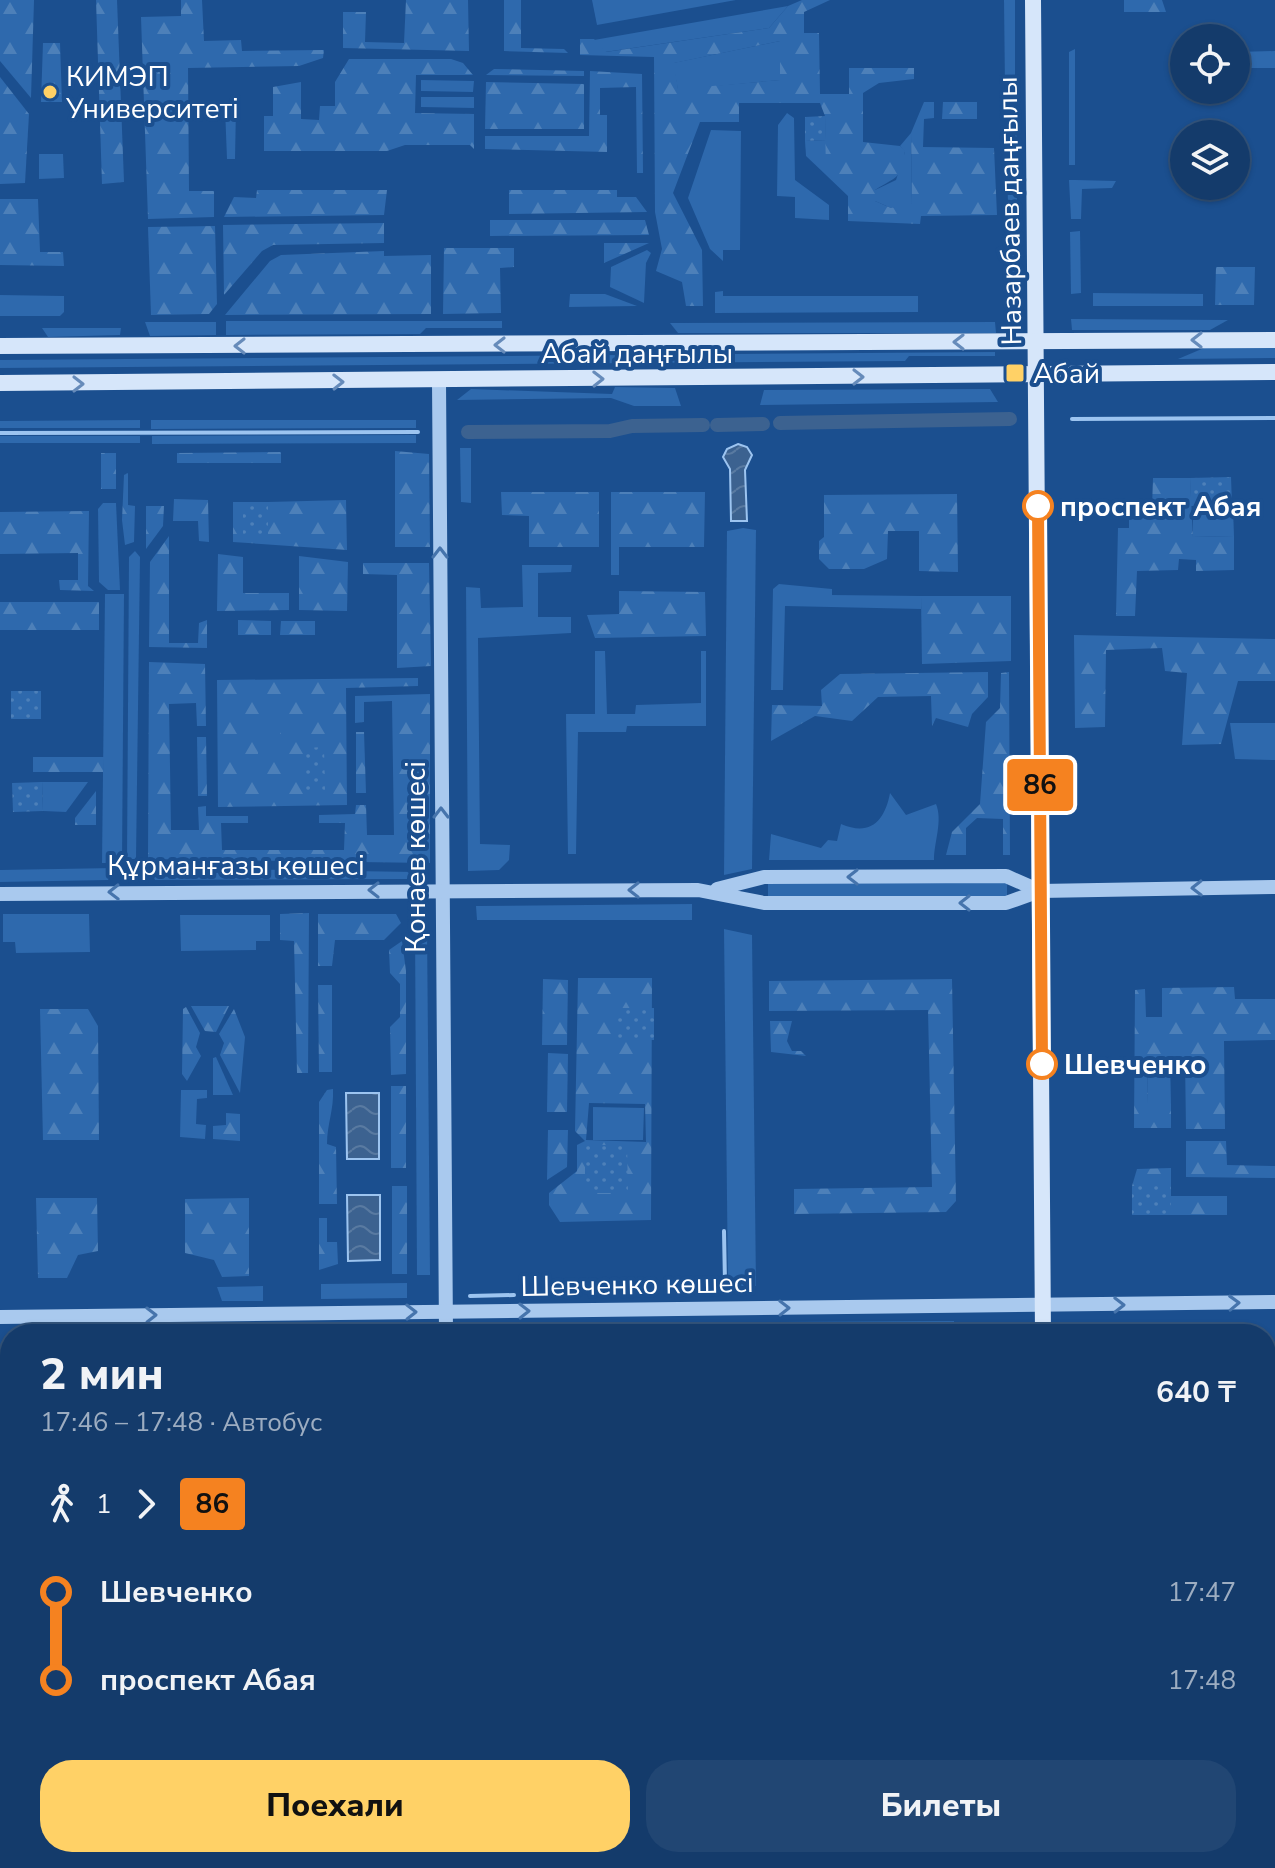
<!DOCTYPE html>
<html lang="ru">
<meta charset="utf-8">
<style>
body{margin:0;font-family:"Nunito Sans",sans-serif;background:#214673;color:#f1f3f6;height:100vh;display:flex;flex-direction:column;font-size:30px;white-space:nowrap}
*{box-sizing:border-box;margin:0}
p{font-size:26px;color:#9dadc1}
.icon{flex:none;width:44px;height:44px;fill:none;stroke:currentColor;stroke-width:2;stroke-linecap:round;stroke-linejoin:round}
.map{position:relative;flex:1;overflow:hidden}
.side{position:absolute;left:0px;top:1324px;width:1276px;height:544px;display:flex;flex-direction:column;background:#143b6b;border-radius:32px 32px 0 0;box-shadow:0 2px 6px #0004,0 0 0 2px #33557e}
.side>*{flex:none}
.badge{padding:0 16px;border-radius:6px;font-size:28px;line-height:52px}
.controls{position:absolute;left:1170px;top:24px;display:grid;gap:16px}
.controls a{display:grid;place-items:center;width:80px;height:80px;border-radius:50%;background:#143b6b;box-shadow:0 2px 6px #0004,0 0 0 2px #33557e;font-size:40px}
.map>.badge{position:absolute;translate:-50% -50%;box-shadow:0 0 0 4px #fff}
.legs{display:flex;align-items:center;gap:12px;height:88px;padding:0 40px;font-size:26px}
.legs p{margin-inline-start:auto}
.headline{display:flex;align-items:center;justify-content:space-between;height:136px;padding:0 40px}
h1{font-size:44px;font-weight:800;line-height:60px}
.button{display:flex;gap:16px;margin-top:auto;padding:16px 40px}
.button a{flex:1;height:92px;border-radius:32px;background:#ffd166;color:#111;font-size:32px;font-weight:800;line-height:92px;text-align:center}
.button a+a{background:#214673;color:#f1f3f6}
ul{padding:0 40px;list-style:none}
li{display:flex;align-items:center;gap:28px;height:88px;font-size:30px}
li i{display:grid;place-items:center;width:12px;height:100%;margin:0 10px;background:currentColor}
li i::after{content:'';width:20px;height:20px;margin:-10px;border:6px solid;border-radius:50%;background:#143b6b}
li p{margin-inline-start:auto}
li:first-child i{background:linear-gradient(#0000 50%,currentColor 0)}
li:last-child i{background:linear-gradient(currentColor 50%,#0000 0)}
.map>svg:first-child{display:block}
</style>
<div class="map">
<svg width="1275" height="1868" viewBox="0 0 1275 1868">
<defs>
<pattern id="forest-firs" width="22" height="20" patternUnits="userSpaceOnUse" patternTransform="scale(2)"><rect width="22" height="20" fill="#2e69ad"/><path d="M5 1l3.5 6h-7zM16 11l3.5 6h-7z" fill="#4d80b9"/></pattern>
<pattern id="park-dots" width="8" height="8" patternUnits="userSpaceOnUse" patternTransform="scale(2)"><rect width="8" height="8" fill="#2e69ad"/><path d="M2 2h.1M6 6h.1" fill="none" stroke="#4d80b9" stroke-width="1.8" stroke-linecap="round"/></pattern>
<pattern id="water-waves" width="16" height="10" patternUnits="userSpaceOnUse" patternTransform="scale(2)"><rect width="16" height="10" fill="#3c6290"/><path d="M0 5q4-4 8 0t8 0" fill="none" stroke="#597aa1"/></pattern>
</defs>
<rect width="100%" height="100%" fill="#1b4f8f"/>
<g fill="#2e69ad">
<polygon points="592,0 736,0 597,25"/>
<polygon points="1004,0 1015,0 1015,88 1005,88"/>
<polygon points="788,6 769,28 605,52 594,40"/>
<polygon points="780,41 780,80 678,90 673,63"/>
<polygon points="1075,49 1075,165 1069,165 1069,52"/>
<polygon points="1275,51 1275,68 1236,68 1236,52"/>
<polygon points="421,80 474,81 473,92 421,91"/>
<polygon points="421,97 474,97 474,108 421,107"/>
<polygon points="1007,101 1016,102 1017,213 1008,216"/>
<polygon points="225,108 236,108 235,159 227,159"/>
<polygon points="787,113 794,118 795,180 829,205 829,220 795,218 795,197 777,196 778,125"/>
<polygon points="711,130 741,131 740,250 723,250 723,261 710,249 688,198"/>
<polygon points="911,133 912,203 908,207 891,208 875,201 875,190 896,180 905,152 900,146"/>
<polygon points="826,140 826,175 806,156 805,141"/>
<polygon points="39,154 63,154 64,178 39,179"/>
<polygon points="1069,180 1076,180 1116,181 1112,188 1082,189 1081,219 1071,219"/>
<polygon points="1008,226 1015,231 1016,305 1007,305"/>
<polygon points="1080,231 1081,293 1071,294 1070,232"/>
<polygon points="647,250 651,253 646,263 644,303 610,287 611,267"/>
<polygon points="723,291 723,296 918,296 918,312 715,313 715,292"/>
<polygon points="1093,293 1203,294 1203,306 1093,306"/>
<polygon points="570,294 605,294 637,306 569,307"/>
<polygon points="0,295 64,296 64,312 60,316 0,316"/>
<polygon points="1071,319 1228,320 1210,330 1072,330"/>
<polygon points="226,321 502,321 502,328 426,328 420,334 226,335"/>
<polygon points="145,322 216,322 216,335 150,336"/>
<polygon points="995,322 996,333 678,333 670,323"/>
<polygon points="42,328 121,328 120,335 48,337"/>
<polygon points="1204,348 1275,348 1275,358 1178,359"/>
<polygon points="995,352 995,356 909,356 905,361 0,368 0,360"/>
<polygon points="615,387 675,388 681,406 634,406 611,398 457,400 471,389 612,394"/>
<polygon points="990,389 998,402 760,405 764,390"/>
<polygon points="140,420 140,428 0,428 0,421"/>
<polygon points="151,420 416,420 416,428 151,429"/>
<polygon points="416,435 416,443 152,444 152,436"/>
<rect x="0" y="436" width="140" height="7"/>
<polygon points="460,448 471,448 471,503 461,502"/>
<polygon points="103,503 116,503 120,590 108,590 99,582 98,509"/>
<polygon points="1233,508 1234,536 1193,537 1193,509"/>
<polygon points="743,528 756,530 752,869 724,875 727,531"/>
<polygon points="135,551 140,557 136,859 127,859 129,557"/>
<polygon points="522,565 572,565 571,572 538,573 538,617 571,617 571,633 478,638 480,844 510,845 509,860 499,870 468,871 466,587 480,588 481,608 523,607"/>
<polygon points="779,584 832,589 832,595 921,596 921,609 785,606 783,690 771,690 773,589"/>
<polygon points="105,594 124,594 122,863 102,863"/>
<polygon points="595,651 605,651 607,714 635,714 636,705 701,703 701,651 706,651 706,726 627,726 626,732 578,732 576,854 568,854 566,714 595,714"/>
<rect x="258" y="720" width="22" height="41"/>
<polygon points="1230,723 1275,723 1275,760 1235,759"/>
<polygon points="42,782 88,782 66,812 43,811"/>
<path d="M890,793L906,815L936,804C943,821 934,842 934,860H769L771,834L821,848L828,840L837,841L841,824C871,837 885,820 890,793Z"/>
<polygon points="114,868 108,880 0,882 0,870"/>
<polygon points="150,868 416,872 412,879 155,880"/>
<polygon points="1007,882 1007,897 768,898 768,883"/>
<polygon points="692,904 692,920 477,920 476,906"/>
<polygon points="3,914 89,914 90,952 16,953 15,942 3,942"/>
<polygon points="180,915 270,915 270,941 256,941 256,950 181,951"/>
<polygon points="415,927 427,927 430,1275 417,1275"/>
<polygon points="724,929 752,935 756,1286 728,1286"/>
<polygon points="216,1057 233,1095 213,1095 213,1058"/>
<polygon points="1147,1058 1170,1058 1171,1105 1148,1105"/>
<polygon points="181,1090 207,1090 207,1098 197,1099 196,1124 206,1125 205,1139 180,1137"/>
<polygon points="593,1107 644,1108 643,1140 593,1140"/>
<polygon points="407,1283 407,1298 321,1299 321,1284"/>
<polygon points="263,1286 263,1301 222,1301 217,1287"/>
<polygon points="954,1321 954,1329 778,1329 778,1322"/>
<polygon points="407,1326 407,1334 228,1334 228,1328"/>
<polygon points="0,1844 10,1844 10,1858 32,1858 32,1868 0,1868"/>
</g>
<g fill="url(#forest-firs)" fill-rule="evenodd">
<polygon points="0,0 34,0 31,98 0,61"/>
<polygon points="96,0 117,0 124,182 102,184"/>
<polygon points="181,0 202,0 204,41 241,40 242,51 324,50 323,58 299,66 188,68 189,191 214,191 214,217 148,219 141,17 181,16"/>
<polygon points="406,0 468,0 469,51 343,48 343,12 366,12 365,42 404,43"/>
<polygon points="504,0 521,0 521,48 564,49 568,53 504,51"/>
<path d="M802,0H830L804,12V33H819L820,94H849V68H914V79L879,83L863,93V142L900,146L905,151C901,180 897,176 875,190V201L891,208L912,203L911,133L924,102H934V118L924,119L923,147L994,148L997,215L921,216L920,224L848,221V196L826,175L825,116L820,103H739V122H700L673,193L702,250L703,306H686L682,282L656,271L662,249L655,212L654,57L580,55V39H594L606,52L769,28L788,6ZM780,41V80L678,89L674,63Z"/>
<polygon points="1124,0 1162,0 1166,12 1124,12"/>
<polygon points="43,43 60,43 62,102 41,102"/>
<polygon points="349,59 451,59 463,63 473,75 416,75 415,113 474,114 474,149 470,145 405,145 387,151 264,151 264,116 273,116 273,87 301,82 301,119 319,120 320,106 335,106 335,82"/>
<polygon points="494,69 584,71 584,76 486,75"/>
<polygon points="590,71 642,74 643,173 637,173 636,87 600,88 600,115 607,115 607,152 485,149 485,136 589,136"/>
<polygon points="0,77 29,114 25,183 0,184"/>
<polygon points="486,82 584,84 584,129 485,129"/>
<polygon points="943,102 977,102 977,119 942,119"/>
<polygon points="257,190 387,190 384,215 224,217 234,197 256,198"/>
<polygon points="509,190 617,190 617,197 636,197 647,212 509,214"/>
<polygon points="0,199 38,199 40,252 63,252 64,266 0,265"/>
<polygon points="490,220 645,220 649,235 490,236"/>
<polygon points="384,223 384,243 273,245 262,251 224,295 223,225"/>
<polygon points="215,226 217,304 209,314 151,315 148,227"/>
<polygon points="604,243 649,243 604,263"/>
<polygon points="444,248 514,248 514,267 500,268 501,313 443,314"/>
<polygon points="384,251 384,256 431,255 431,314 225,315 270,261 281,255"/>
<polygon points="1216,267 1255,267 1254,305 1215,305"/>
<polygon points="395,451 429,454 430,547 395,547"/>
<polygon points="281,452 281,463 177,463 177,453"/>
<rect x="101" y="453" width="15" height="36"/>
<polygon points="128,473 128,505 135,506 134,542 125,545 122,520 124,475"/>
<polygon points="1153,478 1190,478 1193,537 1234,536 1234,570 1196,571 1196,560 1179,559 1178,570 1137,571 1135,616 1116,616 1118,528 1129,528 1129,507 1152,508"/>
<polygon points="501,492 599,492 599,547 529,547 529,516 502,515"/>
<polygon points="611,492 705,492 704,547 619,547 619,575 611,575"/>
<polygon points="957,494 958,572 919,571 919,531 888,531 887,559 864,569 829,569 819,559 819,541 824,537 824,495"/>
<polygon points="174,499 208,500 209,542 199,541 198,521 173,521"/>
<polygon points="346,500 347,550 233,542 233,502 243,502 243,534 267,534 268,502"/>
<polygon points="146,506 164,506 163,526 146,549"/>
<polygon points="89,511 88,586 94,591 60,590 59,580 78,580 78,553 0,554 0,512"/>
<polygon points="169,536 169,643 198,643 199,623 207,620 207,648 149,647 150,562"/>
<polygon points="218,554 243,557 243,593 289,593 289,610 217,611"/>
<polygon points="299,556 348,562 347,611 299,610"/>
<polygon points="363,563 429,563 431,666 397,668 397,575 363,574"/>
<polygon points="619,591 705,592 706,636 595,638 587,615 619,614"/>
<polygon points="921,596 1011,596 1011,661 922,664"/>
<rect x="0" y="602" width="99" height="28"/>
<polygon points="238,620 271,621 271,635 238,635"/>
<polygon points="281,621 315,621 315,635 280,635"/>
<polygon points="1074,635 1275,639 1275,681 1238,681 1221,744 1182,745 1187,673 1165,671 1162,648 1106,650 1105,727 1075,728"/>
<polygon points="149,662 205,664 206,726 197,726 196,703 169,704 171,830 199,830 198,807 206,806 206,816 248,816 248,823 221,823 222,850 344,850 345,823 319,823 319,815 355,814 356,805 366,805 367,835 394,835 392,701 364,702 364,722 355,723 355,696 430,694 430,863 148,859"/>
<polygon points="988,672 988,697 972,714 968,727 936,718 932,726 931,696 878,697 852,721 815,716 771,741 772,705 822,706 821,690 840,674"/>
<polygon points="1009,672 1010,855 1003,855 1003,819 977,818 966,828 966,855 946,855 952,832 980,804 986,722 1000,708 1001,673"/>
<path d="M418,678V686L346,688L347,805L218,807L217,680ZM258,721H280V761H258Z"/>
<polygon points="356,732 364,732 366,793 356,793"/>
<polygon points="197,737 206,737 207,796 198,796"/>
<polygon points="33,757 104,757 103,772 33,772"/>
<polygon points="96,791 96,825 75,825 75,818"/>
<polygon points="309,913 308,1073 297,1073 294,941 280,940 280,914"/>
<polygon points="318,914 396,914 401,923 384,940 335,940 332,966 318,966"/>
<polygon points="402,941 406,971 406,1074 391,1075 390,1027 400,1017 400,984 390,973 389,950"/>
<path d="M578,978H652L651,1220L560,1222L549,1205V1193L577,1171V1145L585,1141L575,1131ZM589,1103L645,1104L646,1142L586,1140Z"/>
<polygon points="543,979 568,980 567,1045 542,1045"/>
<polygon points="952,979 956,1201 946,1212 794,1214 794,1189 932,1187 928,1010 769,1011 769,981"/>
<polygon points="318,985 332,985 332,1072 319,1072"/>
<polygon points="1234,987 1235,999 1275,999 1275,1040 1224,1041 1225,1129 1186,1129 1185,1058 1147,1059 1148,1104 1171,1105 1171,1128 1134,1128 1135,990 1145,989 1146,1017 1162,1017 1162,988"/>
<polygon points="191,1006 229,1006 216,1032 205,1031"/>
<polygon points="186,1007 200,1033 196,1047 201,1056 187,1081 182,1074 183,1009"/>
<polygon points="40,1009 88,1009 98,1026 99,1140 43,1140"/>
<polygon points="234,1009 245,1037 240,1093 220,1055 224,1043 219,1034"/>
<polygon points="770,1021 792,1021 787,1041 792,1051 801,1051 806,1056 771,1052"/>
<polygon points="548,1053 568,1054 567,1112 547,1112"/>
<rect x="391" y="1086" width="15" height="82"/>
<path d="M333,1089C334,1110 327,1124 327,1144L336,1147L337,1204H319V1102L327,1090Z"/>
<polygon points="226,1113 240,1114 240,1141 213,1139 213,1126 226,1125"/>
<polygon points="548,1130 568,1130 567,1167 547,1180"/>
<polygon points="1186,1141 1226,1141 1227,1165 1275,1166 1275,1178 1186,1177"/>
<polygon points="1171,1168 1171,1186 1132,1186 1137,1169"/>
<rect x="392" y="1186" width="15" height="88"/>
<rect x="1171" y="1196" width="56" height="19"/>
<polygon points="36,1198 97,1198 98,1251 78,1255 67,1278 38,1278"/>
<polygon points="249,1198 249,1276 222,1277 214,1260 185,1253 185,1199"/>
<polygon points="319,1218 327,1218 327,1242 337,1242 338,1264 319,1270"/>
<rect x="1266" y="1563" width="9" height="56"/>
<polygon points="69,1858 130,1858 130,1868 83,1868 82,1860 66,1860"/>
<rect x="532" y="1858" width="52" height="10"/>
<rect x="595" y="1858" width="62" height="10"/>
<polygon points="825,1858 958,1858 958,1868 919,1868 919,1861 872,1860 871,1868 825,1868"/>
</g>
<g fill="url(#park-dots)">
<polygon points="825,116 826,140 805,141 805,117"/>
<polygon points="1231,477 1232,505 1191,506 1190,478"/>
<rect x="243" y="502" width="25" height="32"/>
<rect x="11" y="691" width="30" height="28"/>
<polygon points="324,747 325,791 305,792 305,748"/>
<polygon points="42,782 43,811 13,812 12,783"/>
<rect x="617" y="1008" width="37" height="32"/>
<polygon points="585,1145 627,1145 628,1193 585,1193"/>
<rect x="1132" y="1186" width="39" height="29"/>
</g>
<g fill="url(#water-waves)" stroke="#9cc4f0" stroke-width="2">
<polygon points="738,444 747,447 752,455 745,470 747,521 731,521 730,469 723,457 727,449"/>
<polygon points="346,1093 379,1093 379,1159 347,1159"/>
<polygon points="347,1195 380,1195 380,1260 348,1261"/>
</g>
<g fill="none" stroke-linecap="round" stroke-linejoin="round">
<g stroke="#9cc4f0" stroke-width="4">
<polyline points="1072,419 1275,418"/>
<polyline points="0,433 418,432"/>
<polyline points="724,1231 725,1283"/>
<polyline points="470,1296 514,1295"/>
</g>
<g stroke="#3c6290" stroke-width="14">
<polyline points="780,423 1010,419"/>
<polyline points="717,425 763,424"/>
<polyline points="468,432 610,431 632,426 703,425"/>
</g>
<g stroke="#a9c9ee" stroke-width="14">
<polyline points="439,381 446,1334"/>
<polyline points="717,889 764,877 1006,876 1040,891"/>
<polyline points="0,894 698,890 764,903 1006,903 1040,891 1275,887"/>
<polyline points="0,1317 1275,1302"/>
<polyline points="450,1858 450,1868"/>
</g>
<g stroke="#d6e6fa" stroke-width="16">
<polyline points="1033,0 1043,1334"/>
<polyline points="0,346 1275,340"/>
<polyline points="0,383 1275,372"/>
<polyline points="1047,1858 1047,1868"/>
</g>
</g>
<defs><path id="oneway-chevron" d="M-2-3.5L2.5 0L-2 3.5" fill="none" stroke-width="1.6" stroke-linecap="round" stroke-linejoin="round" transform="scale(2)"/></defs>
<g stroke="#668bba">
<use href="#oneway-chevron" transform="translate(1197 340) rotate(180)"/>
<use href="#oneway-chevron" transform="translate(959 342) rotate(180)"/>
<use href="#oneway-chevron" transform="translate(500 345) rotate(180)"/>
<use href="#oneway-chevron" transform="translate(240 346) rotate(180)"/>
<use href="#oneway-chevron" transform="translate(858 377)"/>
<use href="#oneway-chevron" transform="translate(598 379) rotate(-1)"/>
<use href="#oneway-chevron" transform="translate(338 382) rotate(-1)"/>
<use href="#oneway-chevron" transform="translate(78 384)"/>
</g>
<g stroke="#4674ac">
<use href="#oneway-chevron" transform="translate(440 553) rotate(-90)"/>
<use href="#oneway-chevron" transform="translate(441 813) rotate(-90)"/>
<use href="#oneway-chevron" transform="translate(853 877) rotate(180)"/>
<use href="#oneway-chevron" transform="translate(1197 888) rotate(179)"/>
<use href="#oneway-chevron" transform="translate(374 890) rotate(180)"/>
<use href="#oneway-chevron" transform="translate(634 890) rotate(-180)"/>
<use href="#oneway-chevron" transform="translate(114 892) rotate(179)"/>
<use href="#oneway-chevron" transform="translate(965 903) rotate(-180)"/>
<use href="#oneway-chevron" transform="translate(1234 1303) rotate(-2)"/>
<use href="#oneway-chevron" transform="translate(1119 1305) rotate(-1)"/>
<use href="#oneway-chevron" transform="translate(784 1308) rotate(-1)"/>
<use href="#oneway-chevron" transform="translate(524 1311) rotate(-1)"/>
<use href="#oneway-chevron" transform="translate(411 1312) rotate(-1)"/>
<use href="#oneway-chevron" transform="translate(151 1315) rotate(-1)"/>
</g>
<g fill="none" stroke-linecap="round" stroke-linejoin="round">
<defs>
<polyline id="line-1" points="1038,506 1042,1064"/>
</defs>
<use href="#line-1" stroke="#fff" stroke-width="18"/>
<use href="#line-1" stroke="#f58220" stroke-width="12"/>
</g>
<g fill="#ffd166" stroke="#1b4f8f" stroke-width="3">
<circle cx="50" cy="92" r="8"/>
<rect x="1005" y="363" width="20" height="20" rx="4"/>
</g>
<g fill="#fff" stroke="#f58220" stroke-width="4">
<circle cx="1038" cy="506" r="14"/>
<circle cx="1042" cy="1064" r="14"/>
</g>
<g text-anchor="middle" stroke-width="8" stroke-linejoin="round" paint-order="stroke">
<g font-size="28" fill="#fff" stroke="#1b4f8f" text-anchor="start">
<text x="66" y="86">КИМЭП<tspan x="66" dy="32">Университеті</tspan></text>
<text x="1033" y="383">Абай</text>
</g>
<g font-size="28" fill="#fff" stroke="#1b4f8f">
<text transform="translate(1009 211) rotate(-91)" y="10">Назарбаев даңғылы</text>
<text x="637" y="363">Абай даңғылы</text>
<text transform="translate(415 857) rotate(-90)" y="10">Қонаев көшесі</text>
<text x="236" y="875">Құрманғазы көшесі</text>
<text transform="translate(637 1284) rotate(-1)" y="10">Шевченко көшесі</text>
</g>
<g font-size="28" font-weight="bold" fill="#fff" stroke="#1b4f8f" text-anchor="start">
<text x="1060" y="516">проспект Абая</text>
<text x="1064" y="1074">Шевченко</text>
</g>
</g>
</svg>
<div class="controls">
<a><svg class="icon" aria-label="locate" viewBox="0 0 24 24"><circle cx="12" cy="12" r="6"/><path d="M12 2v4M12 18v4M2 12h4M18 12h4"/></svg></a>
<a><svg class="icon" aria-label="layers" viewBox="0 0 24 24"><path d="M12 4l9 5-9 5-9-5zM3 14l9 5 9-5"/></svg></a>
</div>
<b class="badge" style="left:1040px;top:785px;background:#f58220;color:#111">86</b>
<section class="side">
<div class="headline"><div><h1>2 мин</h1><p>17:46 – 17:48 · Автобус</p></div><b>640 ₸</b></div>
<div class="legs"><svg class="icon" aria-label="walk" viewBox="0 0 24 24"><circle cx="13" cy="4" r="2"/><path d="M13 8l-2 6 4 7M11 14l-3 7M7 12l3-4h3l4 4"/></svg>1<svg class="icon" aria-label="forward" viewBox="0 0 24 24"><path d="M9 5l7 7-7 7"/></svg><b class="badge" style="background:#f58220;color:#111">86</b></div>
<ul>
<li><i style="color:#f58220"></i><b>Шевченко</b><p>17:47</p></li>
<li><i style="color:#f58220"></i><b>проспект Абая</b><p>17:48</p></li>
</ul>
<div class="button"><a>Поехали</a><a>Билеты</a></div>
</section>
</div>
